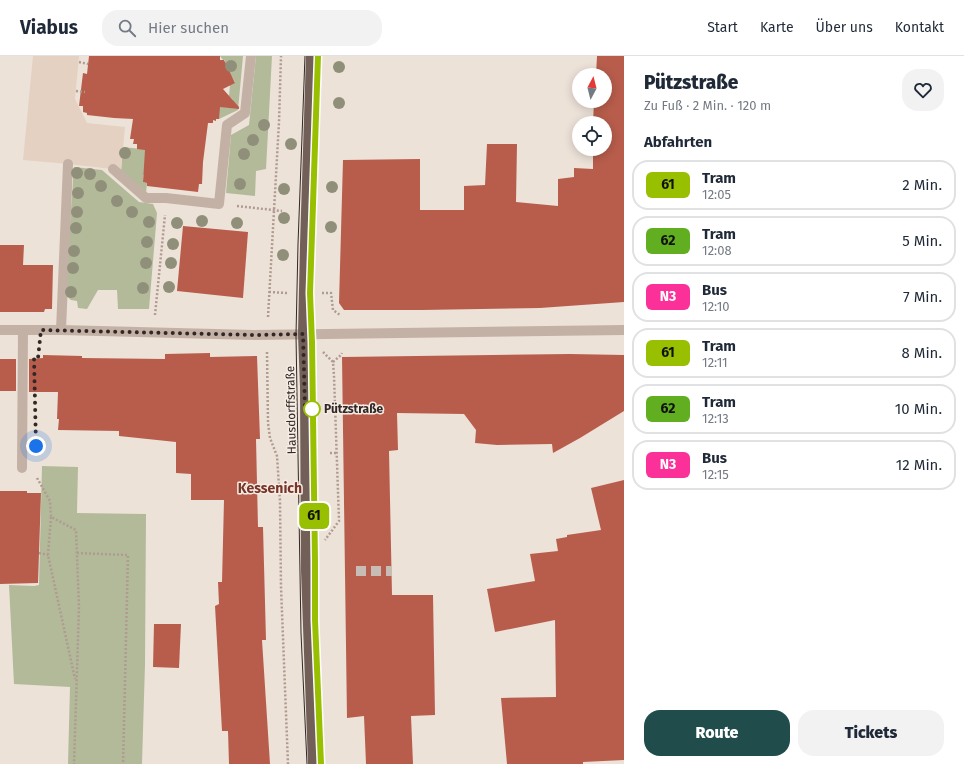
<!DOCTYPE html>
<html lang="de">
<meta charset="utf-8">
<style>
body{margin:0;font-family:"Fira Sans",sans-serif;background:#f2f2f3;color:#1f2937;height:100vh;display:flex;flex-direction:column;font-size:15px;white-space:nowrap}
*{box-sizing:border-box;margin:0}
p{font-size:13px;color:#747a83}
.icon{flex:none;width:22px;height:22px;fill:none;stroke:currentColor;stroke-width:2;stroke-linecap:round;stroke-linejoin:round}
.map{position:relative;flex:1;overflow:hidden}
.panel{display:flex;flex-direction:column;background:#fff;width:340px}
.panel>*{flex:none}
.badge{padding:0 8px;border-radius:6px;font-size:14px;line-height:26px}
.needle{width:26px;rotate:7deg}
.fabs{position:absolute;left:572px;top:12px;display:grid;gap:8px}
.fabs a{display:grid;place-items:center;width:40px;height:40px;border-radius:50%;background:#fff;box-shadow:0 2px 10px #0003;font-size:20px}
.you{position:absolute;width:20px;height:20px;margin:-10px;border:3px solid #fff;border-radius:50%;background:#1a73e8;box-shadow:0 0 0 6px #1a73e833}
.map>.badge{position:absolute;translate:-50% -50%;box-shadow:0 0 0 2px #fff}
h2{padding:0 20px;font-size:15px;line-height:36px}
.round{display:grid;place-items:center;flex:none;width:42px;height:42px;border-radius:16px;background:#f2f2f3}
.summary{display:flex;align-items:center;justify-content:space-between;height:68px;padding:0 20px}
h1{font-size:19px;font-weight:800;line-height:30px}
.button{display:flex;gap:8px;margin-top:auto;padding:8px 20px}
.button a{flex:1;height:46px;border-radius:16px;background:#204d4c;color:#fff;font-size:16px;font-weight:800;line-height:46px;text-align:center}
.button a+a{background:#f2f2f3;color:#1f2937}
ul{padding:0;list-style:none}
li{display:flex;align-items:center;gap:12px;height:50px;margin:0 8px 6px;padding:0 12px;border:2px solid #e0e1e3;border-radius:16px}
li div{flex:1}
li b{display:block;font-size:15px}
li em{font-style:normal}
li .badge{min-width:44px;font-weight:700;text-align:center}
header{display:flex;align-items:center;gap:24px;box-sizing:border-box;height:56px;padding:0 20px;background:#fff;border-bottom:1px solid #e0e1e3}
header strong{font-size:19px}
nav{display:flex;gap:22px;margin-inline-start:auto;font-size:14px}
.search{width:280px;height:36px;background:#f2f2f3;display:flex;align-items:center;gap:10px;box-sizing:border-box;padding:0 14px;border-radius:16px;color:#747a83;font-size:15px}
main{display:flex;flex:1;min-height:0}
.map>svg:first-child{display:block}
</style>
<header>
<strong>Viabus</strong>
<div class="search"><svg class="icon" aria-label="search" viewBox="0 0 24 24"><circle cx="10" cy="10" r="6"/><path d="M15 15l6 6"/></svg>Hier suchen</div>
<nav><a>Start</a><a>Karte</a><a>Über uns</a><a>Kontakt</a></nav>
</header>
<main>
<div class="map">
<svg width="624" height="708" viewBox="0 0 624 708">
<rect width="100%" height="100%" fill="#ede2d8"/>
<g fill="#b2ba9a">
<polygon points="220,0 243,0 238,54 219,63 217,51 233,44 229,40 230,29 235,26 232,21 227,24 224,9 225,4 223,4"/>
<polygon points="256,0 272,0 266,113 256,115 255,140 226,137 231,79 249,69"/>
<polygon points="123,91 141,93 146,93 147,119 143,119 143,126 147,127 146,137 121,116"/>
<polygon points="74,111 102,114 139,146 153,148 157,157 149,253 118,253 117,234 98,234 87,253 78,252 77,245 71,244 65,239"/>
<polygon points="42,410 78,411 77,457 146,458 145,608 142,708 68,708 70,631 14,628 9,529 34,530 39,529"/>
</g>
<polygon fill="#e4d1c1" points="33,0 79,0 75,43 87,67 125,71 121,114 68,108 23,104"/>
<g fill="#b85d4c">
<polygon points="89,0 220,0 220,4 224,4 235,27 223,33 239,51 239,53 220,51 219,63 216,63 216,65 213,64 213,67 208,67 203,106 202,128 199,128 198,136 147,130 147,127 143,126 145,94 137,93 137,88 133,88 134,83 130,83 133,63 114,62 87,59 87,57 83,56 83,50 79,50 83,17 87,18"/>
<polygon points="597,0 624,0 624,246 540,252 422,254 344,254 339,247 343,104 420,103 420,154 464,154 464,130 485,129 487,88 517,88 516,146 558,150 558,123 574,121 574,112 593,113 593,93 605,93 605,67 593,67 594,45 605,45 605,19 596,19"/>
<polygon points="183,170 248,176 243,242 177,235"/>
<polygon points="0,189 24,189 23,209 53,209 52,253 45,253 44,256 0,256"/>
<polygon points="210,297 210,301 257,300 260,383 256,383 258,471 263,471 266,584 262,584 270,708 229,708 228,675 222,675 215,550 219,548 218,526 222,526 224,444 191,444 191,418 176,417 176,386 119,380 119,375 58,374 59,363 57,363 58,336 29,336 29,303 43,302 43,299 82,300 82,302 165,303 165,298"/>
<polygon points="570,298 624,299 624,355 580,382 553,397 552,388 497,389 475,387 476,374 464,358 397,357 398,394 389,395 392,539 433,539 435,659 411,660 413,708 366,708 364,660 347,662 342,301"/>
<rect x="0" y="303" width="16" height="32"/>
<polygon points="624,424 624,704 583,706 583,708 507,708 501,642 556,641 555,564 495,576 487,533 535,525 530,498 558,495 556,483 567,481 567,479 601,474 591,432"/>
<polygon points="0,435 27,435 27,437 41,437 38,527 0,528"/>
<polygon points="154,568 181,568 179,612 153,611"/>
</g>
<g fill="none" stroke-linecap="round" stroke-linejoin="round">
<polyline stroke="#c7bdb4" stroke-width="10" stroke-dasharray="10 5" stroke-linecap="butt" points="356,515 392,515"/>
<g stroke="#af9b90" stroke-width="2.5" stroke-dasharray="2 2" stroke-linecap="butt">
<polyline points="79,6 88,8"/>
<polyline points="76,35 85,36"/>
<polyline points="237,150 282,155"/>
<polyline points="269,236 287,237"/>
<polyline points="322,237 331,237 333,254 340,259"/>
<polyline points="155,259 165,159"/>
<polyline points="268,261 279,66 281,0"/>
<polyline points="267,296 268,367 270,382 277,400 280,445 281,531 288,708"/>
<polyline points="323,296 333,306 334,320 339,465 325,484"/>
<polyline points="333,306 341,299 342,297"/>
<polyline points="330,397 336,397"/>
<polyline points="37,422 50,445 51,461 76,474 79,551 74,708"/>
<polyline points="51,461 48,499 75,623"/>
<polyline points="39,497 48,499"/>
<polyline points="77,497 128,499 123,708"/>
</g>
<g stroke="#c4b1a6" stroke-width="10">
<polyline points="113,113 146,142 166,142 219,148 227,69 245,57 251,0"/>
<polyline points="0,274 61,274 254,279 624,274"/>
<polyline points="61,274 68,108"/>
<polyline points="22,412 23,274"/>
</g>
<polyline stroke="#715f58" stroke-width="10" points="311,0 305,189 303,278 305,331 306,514 313,708"/>
<g stroke="#312826" stroke-width="1">
<polyline points="305,0 298,188 296,279 301,577 307,708"/>
<polyline points="318,0 310,237 312,286 315,498 315,564 321,708"/>
</g>
</g>
<g fill="#90907a">
<circle cx="231" cy="10" r="6"/>
<circle cx="339" cy="11" r="6"/>
<circle cx="339" cy="47" r="6"/>
<circle cx="264" cy="69" r="6"/>
<circle cx="253" cy="84" r="6"/>
<circle cx="291" cy="88" r="6"/>
<circle cx="125" cy="97" r="6"/>
<circle cx="244" cy="98" r="6"/>
<circle cx="77" cy="117" r="6"/>
<circle cx="90" cy="118" r="6"/>
<circle cx="240" cy="128" r="6"/>
<circle cx="101" cy="130" r="6"/>
<circle cx="332" cy="131" r="6"/>
<circle cx="284" cy="133" r="6"/>
<circle cx="78" cy="137" r="6"/>
<circle cx="117" cy="145" r="6"/>
<circle cx="77" cy="156" r="6"/>
<circle cx="132" cy="156" r="6"/>
<circle cx="284" cy="162" r="6"/>
<circle cx="202" cy="165" r="6"/>
<circle cx="149" cy="166" r="6"/>
<circle cx="177" cy="167" r="6"/>
<circle cx="237" cy="167" r="6"/>
<circle cx="331" cy="171" r="6"/>
<circle cx="76" cy="172" r="6"/>
<circle cx="147" cy="186" r="6"/>
<circle cx="173" cy="188" r="6"/>
<circle cx="74" cy="195" r="6"/>
<circle cx="283" cy="199" r="6"/>
<circle cx="146" cy="207" r="6"/>
<circle cx="171" cy="207" r="6"/>
<circle cx="73" cy="212" r="6"/>
<circle cx="169" cy="231" r="6"/>
<circle cx="143" cy="232" r="6"/>
<circle cx="71" cy="236" r="6"/>
</g>
<g fill="none" stroke-linecap="round" stroke-linejoin="round">
<defs>
<polyline id="line" points="318,0 310,237 312,286 315,506 315,564 321,708"/>
</defs>
<use href="#line" stroke="#fff" stroke-width="9"/>
<use href="#line" stroke="#98c000" stroke-width="6"/>
<polyline stroke="#312826" stroke-width="4" stroke-dasharray="0 7.2" points="36,390 34,302 38,302 41,274 254,279 303,278 305,353 312,353"/>
</g>
<circle fill="#fff" stroke="#98c000" stroke-width="2" cx="312" cy="353" r="8"/>
<g text-anchor="middle" stroke-width="3" stroke-linejoin="round" paint-order="stroke">
<g font-size="12" font-weight="bold" fill="#312826" stroke="#f6ece4" text-anchor="start">
<text x="324" y="357">Pützstraße</text>
</g>
<g font-size="12" fill="#312826" stroke="#f6ece4">
<text transform="translate(291 354) rotate(-91)" y="4">Hausdorffstraße</text>
</g>
<g font-size="14" font-weight="bold" fill="#773428" stroke="#f6ece4">
<text x="270" y="437">Kessenich</text>
</g>
</g>
</svg>
<div class="fabs">
<a><svg class="needle" viewBox="-14 -14 28 28"><path d="M0-13l5 13h-10z" fill="#e53935"/><path d="M0 13l5-13h-10z" fill="#747a83"/></svg></a>
<a><svg class="icon" aria-label="locate" viewBox="0 0 24 24"><circle cx="12" cy="12" r="6"/><path d="M12 2v4M12 18v4M2 12h4M18 12h4"/></svg></a>
</div>
<div class="you" style="left:36px;top:390px"></div>
<b class="badge" style="left:314px;top:460px;background:#98c000;color:#111">61</b>
</div>
<section class="panel">
<div class="summary"><div><h1>Pützstraße</h1><p>Zu Fuß · 2 Min. · 120 m</p></div><a class="round"><svg class="icon" aria-label="heart" viewBox="0 0 24 24"><path d="M12 20l-8-8c-3-5 5-10 8-4 3-6 11-1 8 4z"/></svg></a></div>
<h2>Abfahrten</h2>
<ul>
<li><span class="badge" style="background:#98c000;color:#111">61</span><div><b>Tram</b><p>12:05</p></div><em>2 Min.</em></li>
<li><span class="badge" style="background:#61af20;color:#111">62</span><div><b>Tram</b><p>12:08</p></div><em>5 Min.</em></li>
<li><span class="badge" style="background:#fb3199;color:#fff">N3</span><div><b>Bus</b><p>12:10</p></div><em>7 Min.</em></li>
<li><span class="badge" style="background:#98c000;color:#111">61</span><div><b>Tram</b><p>12:11</p></div><em>8 Min.</em></li>
<li><span class="badge" style="background:#61af20;color:#111">62</span><div><b>Tram</b><p>12:13</p></div><em>10 Min.</em></li>
<li><span class="badge" style="background:#fb3199;color:#fff">N3</span><div><b>Bus</b><p>12:15</p></div><em>12 Min.</em></li>
</ul>
<div class="button"><a>Route</a><a>Tickets</a></div>
</section>
</main>
